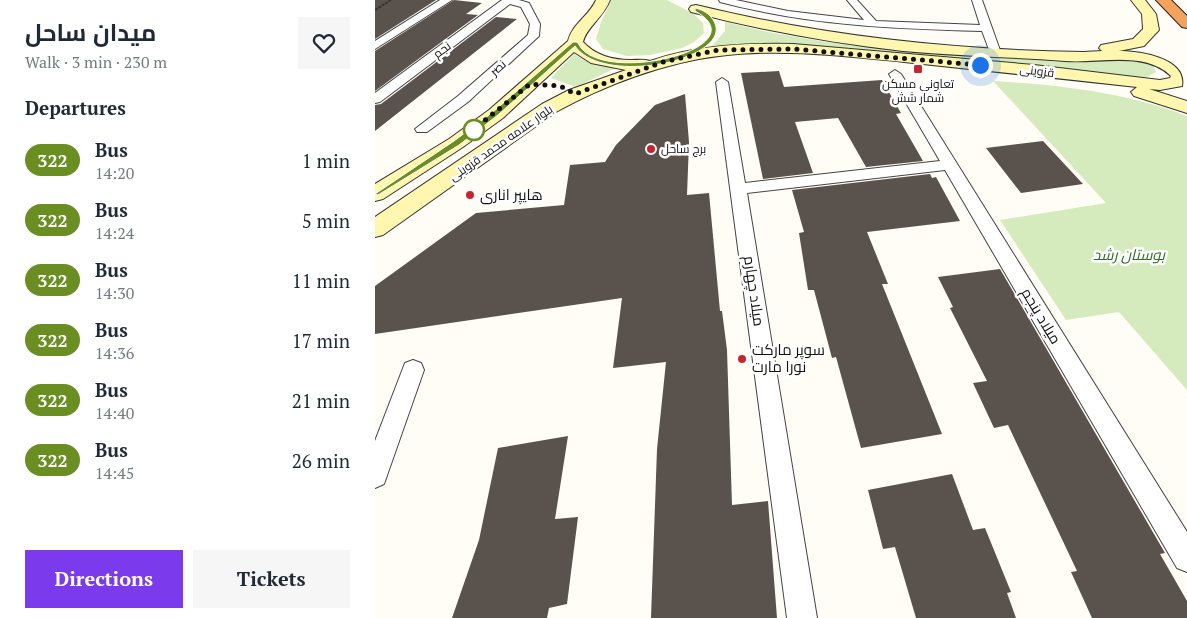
<!DOCTYPE html>
<meta charset="utf-8">
<style>
body{margin:0;font-family:"PT Serif",Cairo,serif;background:#f6f6f7;color:#1f2937;height:100vh;display:flex;flex-direction:column;font-size:19px;white-space:nowrap}
*{box-sizing:border-box;margin:0}
p{font-size:16px;color:#747a83}
.icon{flex:none;width:28px;height:28px;fill:none;stroke:currentColor;stroke-width:2;stroke-linecap:round;stroke-linejoin:round}
.map{position:relative;flex:1;overflow:hidden}
.panel{display:flex;flex-direction:column;background:#fff;width:375px}
.panel>*{flex:none}
.badge{padding:0 10px;border-radius:16px;font-size:18px;line-height:32px}
.you{position:absolute;width:25px;height:25px;margin:-12px;border:4px solid #fff;border-radius:50%;background:#1a73e8;box-shadow:0 0 0 8px #1a73e833}
.map>.badge{position:absolute;translate:-50% -50%;box-shadow:0 0 0 2px #fff}
h2{padding:0 25px;font-size:19px;line-height:45px}
.round{display:grid;place-items:center;flex:none;width:52px;height:52px;border-radius:0px;background:#f6f6f7}
.headline{display:flex;align-items:center;justify-content:space-between;height:85px;padding:0 25px}
h1{font-size:24px;font-weight:700;line-height:38px}
.action{display:flex;gap:10px;margin-top:auto;padding:10px 25px}
.action a{flex:1;height:58px;border-radius:0px;background:#7c3aed;color:#fff;font-size:20px;font-weight:700;line-height:58px;text-align:center}
.action a+a{background:#f6f6f7;color:#1f2937}
ul{padding:0;list-style:none}
li{display:flex;align-items:center;gap:15px;height:60px;padding:0 25px}
li div{flex:1}
li b{display:block;font-size:19px}
li em{font-style:normal}
li .badge{min-width:55px;font-weight:700;text-align:center}
main{display:flex;flex:1;min-height:0}
.map>svg:first-child{display:block}
</style>
<main>
<section class="panel">
<div class="headline"><div><h1>میدان ساحل</h1><p>Walk · 3 min · 230 m</p></div><a class="round"><svg class="icon" aria-label="heart" viewBox="0 0 24 24"><path d="M12 20l-8-8c-3-5 5-10 8-4 3-6 11-1 8 4z"/></svg></a></div>
<h2>Departures</h2>
<ul>
<li><span class="badge" style="background:#6b8e23;color:#fff">322</span><div><b>Bus</b><p>14:20</p></div><em>1 min</em></li>
<li><span class="badge" style="background:#6b8e23;color:#fff">322</span><div><b>Bus</b><p>14:24</p></div><em>5 min</em></li>
<li><span class="badge" style="background:#6b8e23;color:#fff">322</span><div><b>Bus</b><p>14:30</p></div><em>11 min</em></li>
<li><span class="badge" style="background:#6b8e23;color:#fff">322</span><div><b>Bus</b><p>14:36</p></div><em>17 min</em></li>
<li><span class="badge" style="background:#6b8e23;color:#fff">322</span><div><b>Bus</b><p>14:40</p></div><em>21 min</em></li>
<li><span class="badge" style="background:#6b8e23;color:#fff">322</span><div><b>Bus</b><p>14:45</p></div><em>26 min</em></li>
</ul>
<div class="action"><a>Directions</a><a>Tickets</a></div>
</section>
<div class="map">
<svg width="812" height="618" viewBox="0 0 812 618">
<rect width="100%" height="100%" fill="#fffdf5"/>
<g fill="#d5ebbd">
<polygon points="236,0 292,0 319,14 328,23 329,33 319,42 307,48 275,55 252,56 242,53 228,49 221,39 226,22"/>
<polygon points="350,22 393,32 452,42 545,49 740,57 772,62 779,67 781,72 772,77 761,78 628,63 410,45 335,48 350,31"/>
<path d="M199,54C213,64 226,66 243,67L201,87L176,78Z"/>
<path d="M618,81C684,85 750,92 812,116V390L744,312L691,320L625,220L731,203Z"/>
</g>
<g fill="#5a524d">
<polygon points="0,0 61,0 0,39"/>
<polygon points="79,0 107,3 91,14 103,15 0,91 0,51"/>
<polygon points="121,17 142,19 0,131 0,105 6,104"/>
<polygon points="404,71 409,87 507,80 526,113 521,114 548,161 491,167 463,118 420,122 438,173 388,179 366,73"/>
<polygon points="310,94 314,142 312,195 334,193 345,311 347,311 352,350 357,505 393,501 402,618 276,618 282,449 291,362 238,368 247,298 0,334 0,286 101,213 189,205 195,165 230,162 241,145 280,105"/>
<polygon points="668,141 708,184 646,193 611,148"/>
<polygon points="555,174 557,178 561,177 585,221 492,232 513,284 507,284 567,434 486,448 461,357 457,358 439,290 433,290 424,233 429,232 417,190"/>
<polygon points="625,269 790,553 785,554 812,601 812,618 717,618 696,572 702,571 633,425 619,428 598,383 612,381 575,308 578,307 563,277"/>
<polygon points="193,436 180,519 203,517 192,604 174,608 172,618 77,618 104,540 123,448"/>
<polygon points="577,474 598,530 610,528 636,592 632,593 641,618 541,618 520,547 508,549 493,490"/>
</g>
<g fill="none" stroke-linecap="round" stroke-linejoin="round">
<defs>
<g id="street">
<polygon points="65,0 77,0 0,49 0,41"/>
<polygon points="127,0 144,0 154,3 165,24 164,36 93,102 52,132 42,132 40,129 83,96 153,35 155,24 146,7 135,4 5,102 0,103 0,93"/>
<path d="M344,0H361L413,11L489,20L472,0H482L501,21L605,25L597,0H607L626,53L620,57L616,55L607,31C518,29 432,25 345,2Z"/>
<polygon points="520,70 526,74 812,532 812,572 802,568 570,170 372,193 442,618 412,618 341,82 347,78 353,82 370,183 565,161 514,74"/>
<polygon points="38,360 46,363 49,370 9,484 0,488 0,441 30,363"/>
</g>
<path id="secondary" d="M221,0H235C228,18 211,28 208,42C221,56 238,60 256,60C263,60 269,59 275,61C320,45 371,43 418,44L659,65L785,80L795,78L796,76C769,50 724,64 690,61C636,57 582,56 528,51C456,43 386,30 316,12L314,9L316,6L321,5C448,36 577,50 708,52L727,51L724,48L726,45L758,39L768,29L767,14L756,0H770L781,14L784,30L769,46L744,51C762,51 812,57 807,86L785,90L774,89L812,101V113L759,96L756,92L762,87C684,78 606,70 529,62C468,56 405,48 344,56C291,62 227,86 181,112L8,235L0,237V217L167,104L194,90L251,70L216,63L199,52L128,118L88,147L8,199L0,201V184L74,139L114,110L193,41C197,24 214,16 221,0Z"/>
<polygon id="highway" points="781,0 796,0 812,16 812,28 807,27"/>
</defs>
<use href="#street" stroke="#444" stroke-width="2"/>
<use href="#secondary" stroke="#333" stroke-width="2"/>
<use href="#highway" stroke="#222" stroke-width="2"/>
<polyline stroke="#333" stroke-width="2" stroke-dasharray="3 1" stroke-linecap="butt" points="0,10 16,0"/>
<use href="#street" fill="#fff" fill-rule="evenodd"/>
<use href="#secondary" fill="#fff6b0" fill-rule="evenodd"/>
<use href="#highway" fill="#f5a25d" fill-rule="evenodd"/>
</g>
<path fill="#6b8e23" stroke="#fff" d="M320,8C325,9 332,12 336,17C370,57 229,89 200,46L123,115L84,145L3,195L0,194L79,141L118,112L198,42H202C204,44 206,49 209,51C245,82 383,46 320,11Z"/>
<g fill="none" stroke-linecap="round" stroke-linejoin="round">
<polyline stroke="#111" stroke-width="5" stroke-dasharray="0 9" points="99,130 94,133 155,84 185,86 200,94 288,62 343,50 418,49 605,65"/>
</g>
<g fill="#c4262e" stroke="#fff" stroke-width="2">
<rect x="538" y="64" width="10" height="10" rx="2.5"/>
<circle cx="276" cy="149" r="5"/>
<circle cx="95" cy="195" r="5"/>
<circle cx="367" cy="359" r="5"/>
</g>
<circle fill="#fff" stroke="#6b8e23" stroke-width="2.5" cx="99" cy="130" r="10"/>
<g text-anchor="middle" stroke-width="5" stroke-linejoin="round" paint-order="stroke">
<g font-size="12" fill="#111" stroke="#fff">
<text transform="translate(67 50) rotate(-37)" y="4">نجم</text>
<text transform="translate(123 68) rotate(-42)" y="4">نصر</text>
<text transform="translate(662 71) rotate(7)" y="4">قزوینی</text>
<text transform="translate(126 143) rotate(-35)" y="4">بلوار علامه محمد قزوینی</text>
</g>
<g font-size="12" fill="#111" stroke="#fff">
<text x="543" y="88">تعاونی مسکن<tspan x="543" dy="14">شمار شش</tspan></text>
<text x="286" y="153" text-anchor="start">برج ساحل</text>
</g>
<g font-size="15" fill="#111" stroke="#fff" text-anchor="start">
<text x="105" y="200">هايپر اناری</text>
<text x="377" y="355">سوپر مارکت<tspan x="377" dy="17">نورا مارت</tspan></text>
</g>
<g font-size="15" font-style="italic" fill="#2f6b1f" stroke="#fff">
<text x="754" y="260">بوستان رشد</text>
</g>
<g font-size="15" fill="#111" stroke="#fff">
<text transform="translate(379 291) rotate(82)" y="5">میلاد چهارم</text>
<text transform="translate(666 316) rotate(59)" y="5">میلاد پنجم</text>
</g>
</g>
</svg>
<div class="you" style="left:605px;top:65px"></div>
</div>
</main>
